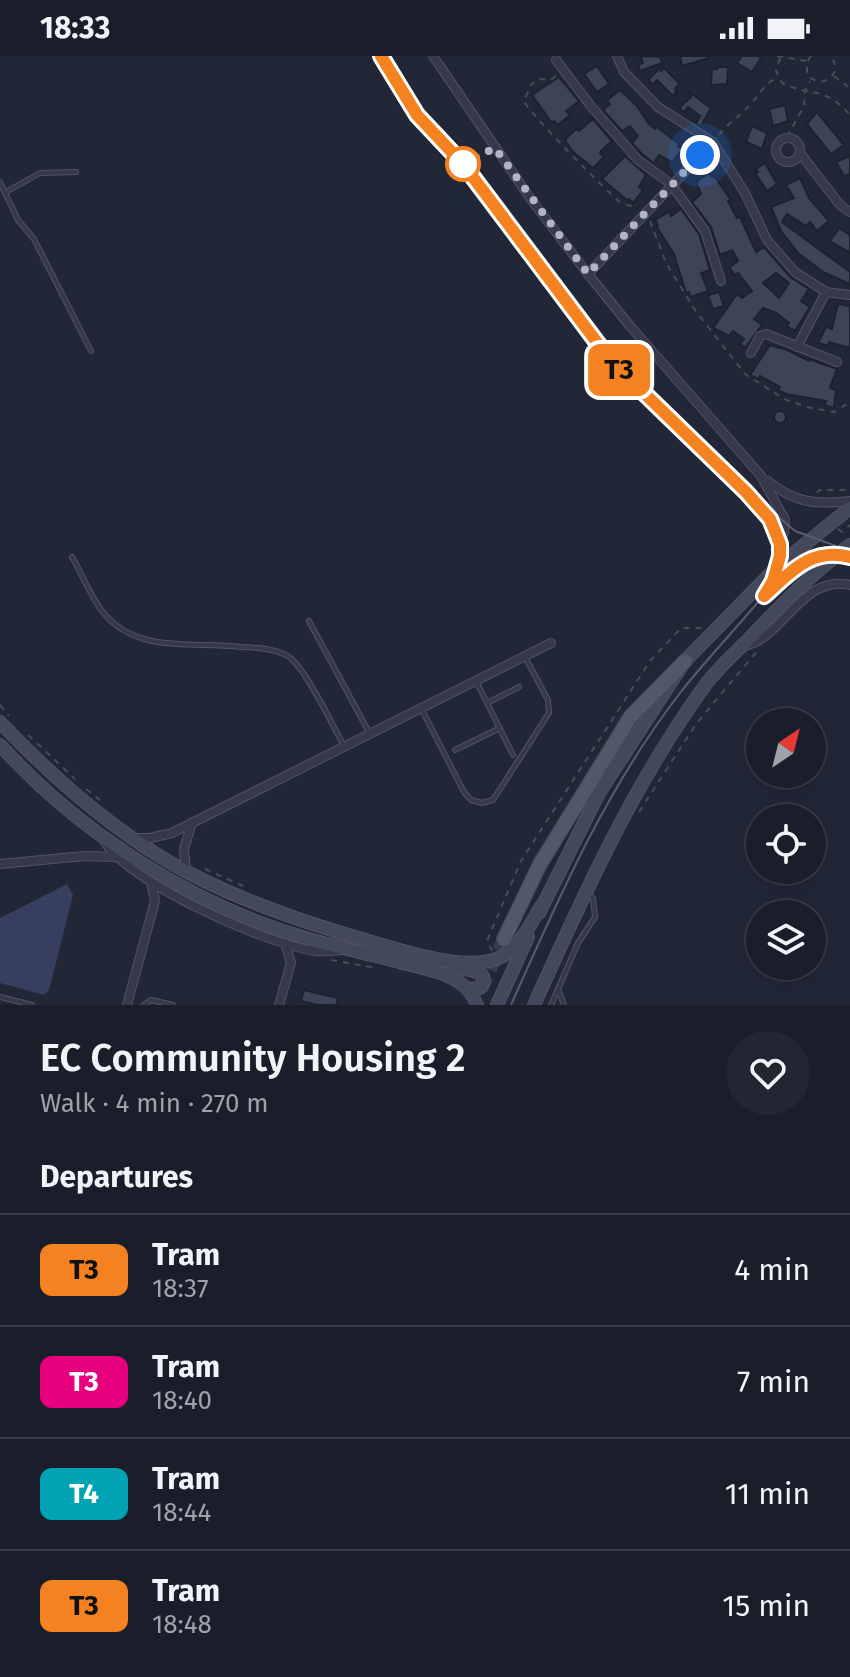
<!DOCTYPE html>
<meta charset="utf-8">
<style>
body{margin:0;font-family:"Fira Sans",sans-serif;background:#232632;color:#f1f3f6;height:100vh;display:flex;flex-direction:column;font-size:30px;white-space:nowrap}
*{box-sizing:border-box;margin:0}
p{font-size:26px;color:#9fa2a8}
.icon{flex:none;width:44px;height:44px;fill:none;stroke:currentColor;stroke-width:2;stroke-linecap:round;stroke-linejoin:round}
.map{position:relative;height:949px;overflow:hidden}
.side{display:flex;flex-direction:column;background:#1a1d2a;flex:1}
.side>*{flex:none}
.badge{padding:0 16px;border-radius:12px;font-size:28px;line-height:52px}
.needle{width:52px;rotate:35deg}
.fabs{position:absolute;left:746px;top:652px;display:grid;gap:16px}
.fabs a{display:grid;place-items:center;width:80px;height:80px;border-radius:50%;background:#1a1d2a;box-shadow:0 4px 20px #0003,0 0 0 2px #383b47;font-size:40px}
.you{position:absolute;width:40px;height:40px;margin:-20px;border:6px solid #fff;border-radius:50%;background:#1a73e8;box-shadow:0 0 0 12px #1a73e833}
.map>.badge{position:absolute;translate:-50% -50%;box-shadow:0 0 0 4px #fff}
h2{padding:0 40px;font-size:30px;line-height:72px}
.round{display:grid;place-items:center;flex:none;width:84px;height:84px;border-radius:42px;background:#232632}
.summary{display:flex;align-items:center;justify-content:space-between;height:136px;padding:0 40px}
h1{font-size:38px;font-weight:600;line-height:60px}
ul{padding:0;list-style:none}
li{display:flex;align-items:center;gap:24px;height:112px;padding:0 40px;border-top:2px solid #383b47}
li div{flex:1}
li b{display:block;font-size:30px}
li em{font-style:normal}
li .badge{min-width:88px;font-weight:700;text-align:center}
.status{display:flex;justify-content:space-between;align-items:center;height:56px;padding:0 40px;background:#1a1d2a;direction:ltr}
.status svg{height:22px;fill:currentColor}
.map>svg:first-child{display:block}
</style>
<div class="status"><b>18:33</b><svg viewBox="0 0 49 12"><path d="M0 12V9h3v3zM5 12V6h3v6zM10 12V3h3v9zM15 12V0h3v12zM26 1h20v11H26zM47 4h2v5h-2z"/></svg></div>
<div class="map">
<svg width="850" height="949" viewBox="0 0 850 949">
<rect width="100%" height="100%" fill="#222738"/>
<polygon fill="#363f5f" points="67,828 73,839 49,934 44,939 0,927 0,862"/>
<g fill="#3e4458" stroke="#1d212f" stroke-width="2" fill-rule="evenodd">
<polygon points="641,0 660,1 662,7 640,15 638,9 643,7"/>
<polygon points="680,0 709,0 709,2 682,10"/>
<polygon points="742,0 758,0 761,2 752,16 737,7"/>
<polygon points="597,10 609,28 597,36 584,18"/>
<polygon points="717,11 728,11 727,28 711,29 712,13 717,13"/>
<polygon points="660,12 661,15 664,12 679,27 675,33 677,35 673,40 657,24 653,28 648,24"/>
<polygon points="559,21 579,45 566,55 570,59 558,69 554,65 552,67 532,39"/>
<polygon points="620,34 637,50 649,68 655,73 657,71 679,88 678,90 682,94 672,106 659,99 654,107 643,99 632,87 638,80 630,70 622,75 603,54 610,48 607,44"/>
<polygon points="689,36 711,52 701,70 696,67 700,60 688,51 684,56 679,52 691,41"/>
<polygon points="785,49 788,65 773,70 769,53"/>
<polygon points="817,56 844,89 831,98 807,68"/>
<polygon points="593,63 612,85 601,95 600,97 604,101 593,112 572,95 565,84 576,73 579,75"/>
<polygon points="752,70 767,77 762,93 746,86"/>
<polygon points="452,81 485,120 470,133 437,94"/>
<polygon points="625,100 646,119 639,131 643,134 633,147 629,143 628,145 602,123"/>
<polygon points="850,100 850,118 844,120 836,106"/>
<polygon points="765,107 777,128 767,135 755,117 758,116 756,113"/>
<path d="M709,117L712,121L714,120L731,144L728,145L737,162L740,161L756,196L764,191L790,221L809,233L801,245L810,251L795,275L787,270L789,267L776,257L763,252L754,263L762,269L745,292L740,288L744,283L733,275L729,280L713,272L737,238L742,242L752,235L738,217L735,219L729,212L738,205L732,194L720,199L711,171L692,146L701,138L696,126ZM776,217L789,227L779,242L763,227Z"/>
<polygon points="800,122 809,142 829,165 817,175 810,166 806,170 787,158 782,166 850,216 850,228 823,216 798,197 781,175 771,151 794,142 786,129"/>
<polygon points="681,153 699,178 710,214 701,217 708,235 690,241 689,236 686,237 674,198 656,170 658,169 655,164 669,156 671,160"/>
<polygon points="839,172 850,179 850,197 830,185"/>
<polygon points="719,236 724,250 713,253 708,239"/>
<polygon points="838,248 850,250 850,292 829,286 828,290 818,287 826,271 832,273"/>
<polygon points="770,289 787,294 809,305 809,303 837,313 830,332 836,334 834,352 824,349 826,345 786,338 778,334 780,331 775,328 760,320 759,323 750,319"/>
<circle cx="780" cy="361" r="6"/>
<polygon points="304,934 338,942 336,949 318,949 301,945"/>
</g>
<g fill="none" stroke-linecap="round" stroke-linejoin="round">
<polyline stroke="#373c4d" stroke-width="14" stroke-dasharray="14 7" stroke-linecap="butt" points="481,933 504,883"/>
<defs>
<g id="lane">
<polyline points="0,126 18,164 34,183 91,295"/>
<polyline points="6,136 40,117 76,116"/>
<path d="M72,501C82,518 90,539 102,555C136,599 193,585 241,591C256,592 276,592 289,601C306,613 333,670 344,690"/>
<polyline points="309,565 370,678"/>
<polyline points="476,625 513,699"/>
<polyline points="487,647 519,631"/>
<polyline points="422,654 464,736 471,744 482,747 493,744 549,657 548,644 525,601"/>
<polyline points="455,694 500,672"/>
<polyline points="558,933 564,949"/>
<polyline points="0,941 32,949"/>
<polyline points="144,949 151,944 173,949"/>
<polyline points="551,949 578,887 595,861 593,842 588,837"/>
</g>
<g id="street">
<polyline points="433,0 530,142 588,218 630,270 761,420 785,464 784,476 773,514"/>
<polyline points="617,0 624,16 658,51 713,86 745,137 767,184 795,216 826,236 850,239"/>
<polyline points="556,4 590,49 638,104 671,128 705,175 721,225"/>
<circle cx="788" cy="94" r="12"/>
<polyline points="800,97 840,149 850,156"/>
<polyline points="588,218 713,86"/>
<polyline points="797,291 826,236"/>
<polyline points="751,297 760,280 766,278 837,306"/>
<path d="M768,425C794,447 817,449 850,445"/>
<path d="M742,590C782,586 801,517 850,529"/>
<polyline points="134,782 150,782 172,777 551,587"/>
<path d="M105,786C131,828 266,888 316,895C325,896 333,895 341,894"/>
<polyline points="0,808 84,800 116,801"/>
<polyline points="186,815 184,793 192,766"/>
<polyline points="127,949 155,845 151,826"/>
<polyline points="279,949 291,907 285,887"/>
</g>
<g id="secondary">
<path d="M0,666C55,724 117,779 189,817C250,849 316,870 382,889C412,898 471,916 501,901C520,891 531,867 542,849"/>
<path d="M0,689C82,779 195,851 312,884C344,893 376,899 407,908C424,912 444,916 459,926C468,932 473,939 477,949"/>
<polyline points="539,857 599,737 685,605 778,510 850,452"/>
<polyline points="453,910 477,916 483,920 484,926 480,932 468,933"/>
<polyline points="497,949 528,881"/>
<path d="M534,949C584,838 634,727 706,628C718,612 734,598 748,584C780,550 812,517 850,489"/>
</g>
<polyline id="primary" points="504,883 540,808 631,660 685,605"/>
</defs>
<use href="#lane" stroke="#505463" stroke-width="6"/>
<use href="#street" stroke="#505463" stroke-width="10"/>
<use href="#secondary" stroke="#505463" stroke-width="14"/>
<use href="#primary" stroke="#3f4352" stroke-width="16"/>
<g stroke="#425057" stroke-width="2" stroke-dasharray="6 6" stroke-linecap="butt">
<polyline points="777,0 806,5"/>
<path d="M811,0L807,6V18C816,29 829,28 835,15L834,5L830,0"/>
<path d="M780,2L776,15L782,27C813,42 822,28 850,59"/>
<path d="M556,20L551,24L538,23L531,29L524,45C527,55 607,136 620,146C626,150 632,149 637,152"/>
<polyline points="834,20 850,32"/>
<path d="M719,79C727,68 737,62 747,52C760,40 762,28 779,21"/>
<polyline points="787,81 804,50 805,34 810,25"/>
<polyline points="650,165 666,207 695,254 745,318 786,344 811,352 834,356 850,346"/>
<polyline points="817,437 819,434 850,434"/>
<polyline points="838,473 842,476 850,469"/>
<polyline points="0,649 9,660"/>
<polyline points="28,679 75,723"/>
<polyline points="86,733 100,744"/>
<polyline points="639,756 696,668 758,594"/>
<polyline points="205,813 243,830"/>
<polyline points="492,895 487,885 521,805 650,605 681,572 701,572"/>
<polyline points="331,904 376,912"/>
</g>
<use href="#lane" stroke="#363949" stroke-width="4"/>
<use href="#street" stroke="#363949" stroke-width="8"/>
<use href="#secondary" stroke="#44485c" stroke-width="12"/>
<use href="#primary" stroke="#535869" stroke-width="14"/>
<g stroke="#585c70" stroke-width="2">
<path d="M381,0L417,59L463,108L611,305L761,451C781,478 785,505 768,534C740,569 708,601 680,637C607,731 559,841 511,949"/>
<polyline points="767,451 795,475 850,495"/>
<path d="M772,539C795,515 815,497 850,505"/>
</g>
</g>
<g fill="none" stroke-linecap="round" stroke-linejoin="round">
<defs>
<path id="line" d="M381,0L417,59L463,108L611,305L746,436L770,463L780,488V500L773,525L764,540C791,516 811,491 850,501"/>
</defs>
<use href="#line" stroke="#fff" stroke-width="18"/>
<use href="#line" stroke="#f58220" stroke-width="12"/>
<polyline stroke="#b0b4c5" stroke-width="8" stroke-dasharray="0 14.4" points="463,108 495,92 588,218 700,99"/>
</g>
<circle fill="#fff" stroke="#f58220" stroke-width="4" cx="463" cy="108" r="16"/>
</svg>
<div class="fabs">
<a><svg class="needle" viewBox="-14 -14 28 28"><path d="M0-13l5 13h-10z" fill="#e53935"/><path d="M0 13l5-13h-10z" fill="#9fa2a8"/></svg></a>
<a><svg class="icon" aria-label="locate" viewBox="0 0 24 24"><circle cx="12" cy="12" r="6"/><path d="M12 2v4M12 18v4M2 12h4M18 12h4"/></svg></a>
<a><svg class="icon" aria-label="layers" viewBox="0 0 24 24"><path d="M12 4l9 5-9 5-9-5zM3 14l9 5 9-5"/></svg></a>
</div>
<div class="you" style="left:700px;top:99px"></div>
<b class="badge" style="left:619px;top:314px;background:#f58220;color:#111">T3</b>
</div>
<section class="side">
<div class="summary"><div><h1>EC Community Housing 2</h1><p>Walk · 4 min · 270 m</p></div><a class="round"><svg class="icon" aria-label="heart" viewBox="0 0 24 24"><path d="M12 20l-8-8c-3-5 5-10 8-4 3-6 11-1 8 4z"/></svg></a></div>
<h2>Departures</h2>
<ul>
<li><span class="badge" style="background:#f58220;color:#111">T3</span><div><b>Tram</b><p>18:37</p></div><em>4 min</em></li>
<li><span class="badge" style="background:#e6007e;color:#fff">T3</span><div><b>Tram</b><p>18:40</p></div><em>7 min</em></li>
<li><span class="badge" style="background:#00a3b4;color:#fff">T4</span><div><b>Tram</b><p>18:44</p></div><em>11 min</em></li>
<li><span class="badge" style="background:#f58220;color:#111">T3</span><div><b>Tram</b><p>18:48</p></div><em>15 min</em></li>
</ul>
</section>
